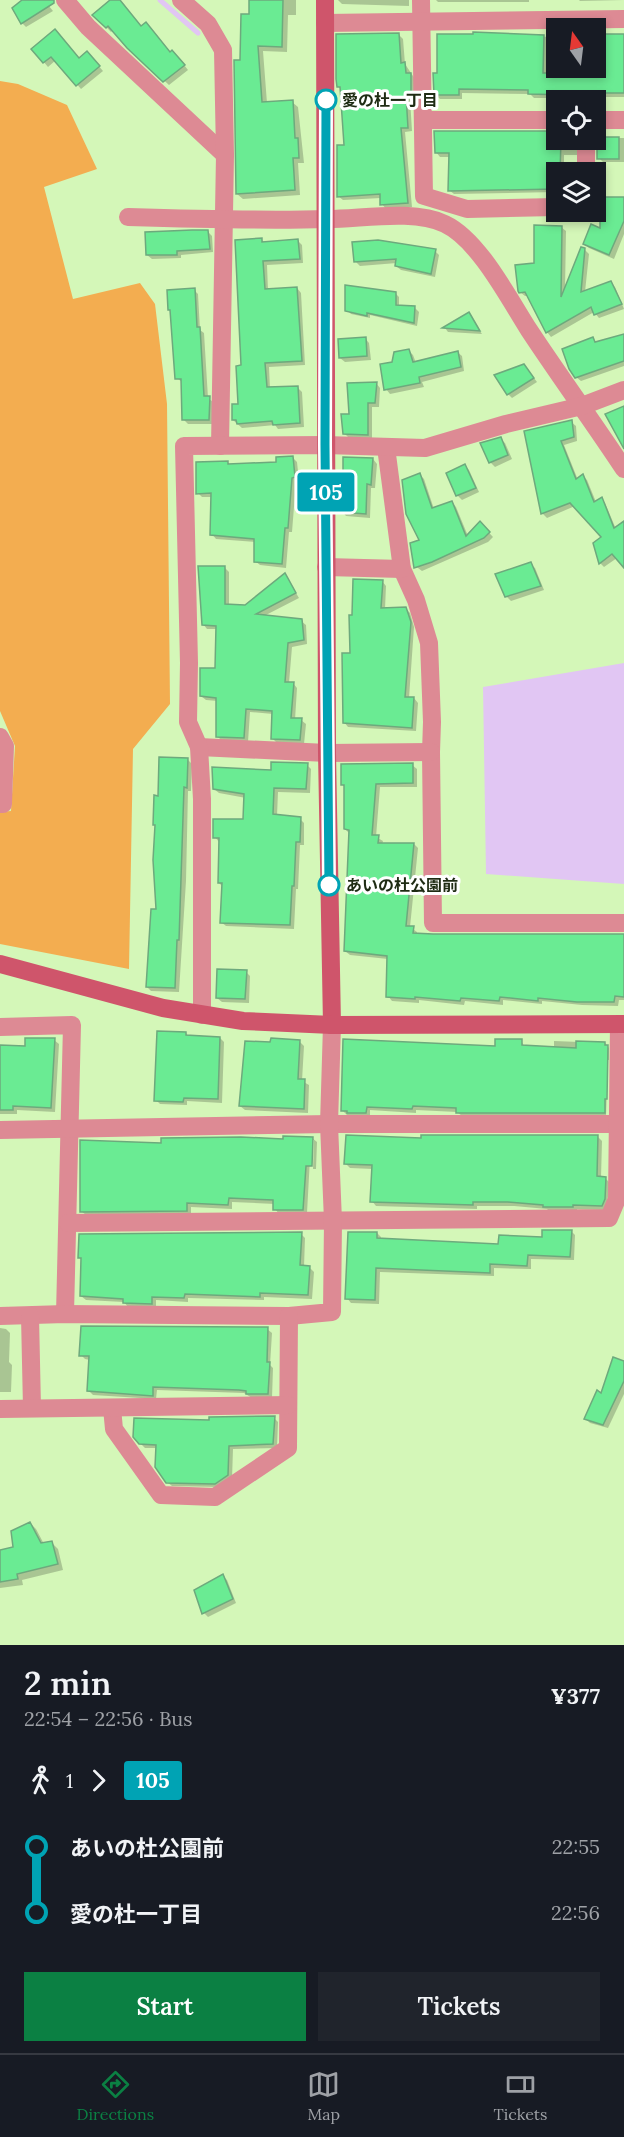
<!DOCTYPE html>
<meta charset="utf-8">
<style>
body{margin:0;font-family:Lora,"Noto Sans JP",serif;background:#20242c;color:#f1f3f6;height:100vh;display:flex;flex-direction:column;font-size:22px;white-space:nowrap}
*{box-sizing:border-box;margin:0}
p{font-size:20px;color:#9ea1a6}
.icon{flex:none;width:33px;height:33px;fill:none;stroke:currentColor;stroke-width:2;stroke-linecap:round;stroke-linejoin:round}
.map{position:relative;height:1645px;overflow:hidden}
.side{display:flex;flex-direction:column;background:#171b24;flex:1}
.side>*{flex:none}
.badge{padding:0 12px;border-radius:4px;font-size:21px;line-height:39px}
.needle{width:39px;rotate:346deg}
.controls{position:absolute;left:546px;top:18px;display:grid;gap:12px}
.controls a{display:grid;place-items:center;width:60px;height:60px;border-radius:0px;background:#171b24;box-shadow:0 3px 9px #0003;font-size:30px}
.map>.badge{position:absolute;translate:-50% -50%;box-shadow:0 0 0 3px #fff}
.legs{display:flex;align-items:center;gap:9px;height:66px;padding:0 24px;font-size:20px}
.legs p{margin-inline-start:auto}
.summary{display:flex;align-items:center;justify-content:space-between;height:102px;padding:0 24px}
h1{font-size:33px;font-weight:600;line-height:45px}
.action{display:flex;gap:12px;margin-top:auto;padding:12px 24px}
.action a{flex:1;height:69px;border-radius:0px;background:#0b8043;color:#fff;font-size:24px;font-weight:600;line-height:69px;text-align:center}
.action a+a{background:#20242c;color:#f1f3f6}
ul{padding:0 24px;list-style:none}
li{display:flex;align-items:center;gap:21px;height:66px;font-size:22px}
li i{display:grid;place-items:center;width:9px;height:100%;margin:0 8px;background:currentColor}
li i::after{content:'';width:15px;height:15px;margin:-8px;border:4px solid;border-radius:50%;background:#171b24}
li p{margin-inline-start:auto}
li:first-child i{background:linear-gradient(#0000 50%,currentColor 0)}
li:last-child i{background:linear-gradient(currentColor 50%,#0000 0)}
.menu{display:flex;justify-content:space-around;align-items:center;height:84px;border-top:2px solid #363941;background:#171b24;font-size:16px;color:#9ea1a6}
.menu a{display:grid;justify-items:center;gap:3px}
.menu .on{color:#0b8043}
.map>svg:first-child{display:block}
</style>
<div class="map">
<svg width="624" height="1645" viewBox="0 0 624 1645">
<rect width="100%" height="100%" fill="#d4f7b8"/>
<polygon fill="#f3ad50" points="0,81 18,84 67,105 97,169 44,187 73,299 140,283 155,304 167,404 170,704 133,749 129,969 0,944 0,812 11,811 15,746 0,711"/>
<polygon fill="#e1c6f3" points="624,663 624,884 486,874 483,687"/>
<g fill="#0003">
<polygon points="24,0 44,0 53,11 26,27 22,23"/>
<polygon points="112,0 119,0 142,27 171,53 177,56 188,70 169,85 128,47 113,30 111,32 95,15"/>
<polygon points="251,0 296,0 296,15 288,15 287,52 263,51 267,103 292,102 298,107 304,163 298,163 300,195 243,199 237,194 241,61 250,15"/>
<polygon points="338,0 409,0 409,6 342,4"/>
<polygon points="436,0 529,0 529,2 438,2"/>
<polygon points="579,0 624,0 580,1"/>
<polygon points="399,35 403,39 405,64 415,79 415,99 410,99 412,131 405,132 412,207 386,209 382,204 381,198 343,200 338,196 345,146 342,90 339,87"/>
<polygon points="596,35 624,35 624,97 600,97 600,101 574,100 572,98 534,98 530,94 462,93 462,99 440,99 435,94 503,36 556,37 556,68 596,68"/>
<polygon points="33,49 79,60 91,57 103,71 81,89 56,60 48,67"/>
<polygon points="436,133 556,133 556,140 576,140 579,143 579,155 564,155 564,172 556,172 556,192 454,194 449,190 450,157 440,157 436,152"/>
<polygon points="598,138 624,138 624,162 603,162 599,158"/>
<polygon points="624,199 624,234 614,259 589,248 584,244 602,231"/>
<polygon points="561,227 566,231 565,291 584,249 589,254 585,292 610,283 615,287 624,309 599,318 594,312 551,337 547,332 528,296 525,296 520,292 535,265"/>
<polygon points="208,232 212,236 213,252 181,255 181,258 152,259 147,255"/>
<polygon points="262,240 265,243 298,241 302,245 303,263 267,265 268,290 297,288 301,293 305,365 269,367 270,389 297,387 302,392 304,427 278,429 275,425 242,428 233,420 240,405 243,367"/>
<polygon points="435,251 439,255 435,277 401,270 396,266 397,263 360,266 355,261"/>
<polygon points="194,290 198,294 200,330 204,333 208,398 213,402 213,424 188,424 184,420 183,383 177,378 172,312"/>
<polygon points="395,293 399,297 399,306 415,308 419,312 417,326 370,315 370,318 351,314 347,310"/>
<polygon points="468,314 482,334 448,332 445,328"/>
<polygon points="624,335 624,366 581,381 576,377 592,339 596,343"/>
<polygon points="365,338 369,343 371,360 345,362 340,358"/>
<polygon points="408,350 413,355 416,363 457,352 462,356 464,371 422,382 424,387 390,394 386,389 393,363"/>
<polygon points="528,370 537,382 512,398 508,394"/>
<polygon points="376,383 380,388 379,407 372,407 372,439 349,438 345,434 350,415"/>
<polygon points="571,422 576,426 577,441 564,445 578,480 583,476 587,480 596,502 601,499 605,503 616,529 624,523 624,566 617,558 604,567 600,563 603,538 575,506 547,518 543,514 526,432"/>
<polygon points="500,439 505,443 512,459 495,467 490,462"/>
<polygon points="293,458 297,462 299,481 296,482 292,532 289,532 286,568 260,565 255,561 256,542 216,539 212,534 212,497 202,497 198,493 228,463 230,465 278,463"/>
<polygon points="373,459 377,464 375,488 371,488 370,518 346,516 342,511"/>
<polygon points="465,466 469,470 479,492 462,500 458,496 448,474"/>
<polygon points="420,475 424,479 434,509 452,502 456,507 468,536 480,523 493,537 488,542 422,571 414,565 421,540"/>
<polygon points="530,564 535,568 544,590 511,601 506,596"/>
<polygon points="225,568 229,572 229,606 246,606 285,575 299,598 264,616 301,621 306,625 307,644 292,647 289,683 293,683 297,688 295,720 301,720 306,724 304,744 277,743 273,739 273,714 250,712 248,742 221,740 217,736 218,701 206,700 201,696 217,669 217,629 207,629 203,624"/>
<polygon points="382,581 386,586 385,609 406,609 410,613 414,627 409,698 414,698 418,703 416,731 348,727 344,722 351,654"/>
<polygon points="188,760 192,764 191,791 188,791 186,881 179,992 151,991 147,987 157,911 159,797"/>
<polygon points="307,765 311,769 310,793 278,792 277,816 300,819 304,823 304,845 300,845 298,889 296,889 294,929 226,926 221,922 223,887 219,883 219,842 215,837 245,821 246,798 219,793 214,789 272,772"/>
<polygon points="412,765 417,769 417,787 380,787 376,837 383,841 382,845 414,844 418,848 410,927 417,932 417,935 624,936 624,1000 619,1000 618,1006 582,1005 542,1001 542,1004 503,1000 503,1005 465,1001 464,1005 419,1000 419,1003 392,1001 388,996 388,959 350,955 345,951 350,834 345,829 346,788 342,784"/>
<polygon points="246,972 250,976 249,1003 222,1002 217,998"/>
<polygon points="186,1033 189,1037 220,1038 224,1042 222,1103 187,1101 187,1105 160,1104 156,1100"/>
<polygon points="54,1040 59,1044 55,1112 17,1110 17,1114 0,1114 0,1046 26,1047"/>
<polygon points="299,1041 304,1046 302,1081 309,1085 308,1113 245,1110 240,1106"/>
<polygon points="521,1041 525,1047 603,1083 607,1088 606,1116 462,1116 457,1112 416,1110 416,1113 370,1110 370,1116 347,1115 342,1110 497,1048"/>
<polygon points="554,1041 605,1043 609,1048 609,1060 558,1054 554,1050"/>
<polygon points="598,1137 602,1141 601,1178 605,1178 610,1183 606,1210 577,1209 577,1211 549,1211 547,1209 514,1206 477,1206 477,1209 376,1206 372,1201 373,1169 350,1168 346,1164 422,1139"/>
<polygon points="312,1138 317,1142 316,1169 313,1169 314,1140 311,1140 307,1213 279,1214 275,1209 275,1204 232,1202 232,1209 191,1207 191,1214 86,1215 81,1211 163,1144"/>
<polygon points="571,1231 575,1235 574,1260 531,1259 531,1269 494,1268 494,1276 380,1272 379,1304 351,1303 347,1298 377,1233 381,1237 381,1240 500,1245 543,1238"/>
<polygon points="301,1234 305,1238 304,1267 309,1267 314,1272 312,1299 264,1297 264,1300 188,1298 188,1302 156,1300 156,1307 128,1307 124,1302 86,1300 81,1296 83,1261 79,1257"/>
<polygon points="0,1328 6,1329 10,1333 9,1362 12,1365 11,1392 0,1392"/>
<polygon points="267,1329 272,1333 270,1365 273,1368 272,1398 252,1398 244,1393 157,1390 156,1399 93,1395 89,1391 90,1360 85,1359 81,1355"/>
<polygon points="624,1363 624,1394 608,1428 590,1423 586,1419"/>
<polygon points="274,1418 278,1422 277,1448 233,1449 232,1479 219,1487 172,1486 167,1482 157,1448 145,1448 140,1443 210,1422"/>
<polygon points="30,1523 36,1529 44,1544 52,1543 58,1549 63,1570 22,1580 23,1585 0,1588 0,1551 14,1548"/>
<polygon points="222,1575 227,1580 236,1603 208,1617 204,1613 196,1590"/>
</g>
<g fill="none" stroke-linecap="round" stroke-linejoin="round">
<polyline stroke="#e1c6f3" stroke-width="5" points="160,0 198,33"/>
</g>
<g fill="#6aeb93" stroke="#6da97d" stroke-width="1.5">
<polygon points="22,0 54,0 54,3 21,24 12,8"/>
<polygon points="110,0 120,0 141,26 146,22 170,52 172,50 185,65 163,82 127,48 108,26 106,28 92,15"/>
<polygon points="249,0 283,0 282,47 258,46 262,102 293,100 295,138 298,138 299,158 293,158 295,190 236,194 234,60 240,60 241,14 249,14"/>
<polygon points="55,29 79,58 87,51 100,66 76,86 51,57 43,63 31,49"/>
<polygon points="473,32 544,35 543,73 556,73 556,74 600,75 601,34 624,34 624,93 596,93 596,97 568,97 568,95 528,94 528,90 459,89 459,95 434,95 433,73 437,73 437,34 473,34"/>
<polygon points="399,33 401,63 405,62 406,73 411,73 411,95 406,95 408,128 401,128 408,203 380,205 380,194 337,197 337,145 344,145 340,87 337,87 336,79 336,34"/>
<polygon points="434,131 556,131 556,140 561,140 560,172 556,172 556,189 448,191 449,153 435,153"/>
<rect x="597" y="137" width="22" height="22"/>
<polygon points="600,197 624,197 624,221 609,255 583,244 591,224 600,228"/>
<polygon points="534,225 562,226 561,297 581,247 585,248 581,292 611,281 622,304 594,315 591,307 546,333 525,292 519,293 518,291 515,265 534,263"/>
<polygon points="192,230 208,230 210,249 177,251 177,255 146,255 145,232"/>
<polygon points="262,238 262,242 298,239 300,259 263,261 265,289 297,287 302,361 265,363 267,387 298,386 300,423 273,425 272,421 237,424 236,420 232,420 232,404 238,404 236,366 241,365 235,240"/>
<polygon points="378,240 436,249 431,274 395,266 396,259 354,262 352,242"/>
<polygon points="345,285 396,292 396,305 415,306 414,323 367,313 367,316 345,311"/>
<polygon points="195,288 197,327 200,327 204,396 210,396 209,420 182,420 181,379 175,379 170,310 168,310 167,290"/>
<polygon points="469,312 480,331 442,328"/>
<polygon points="624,334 624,361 575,378 569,369 562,349 593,337 595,342"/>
<polygon points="366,337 367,356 339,358 338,339"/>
<polygon points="409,349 413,362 458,351 461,367 419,377 420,383 384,390 380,364 392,362 394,352"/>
<polygon points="524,364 534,378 507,395 494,375"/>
<polygon points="377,382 375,403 368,403 368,435 343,434 341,414 349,414 347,383"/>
<polygon points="624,406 624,449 605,414"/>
<polygon points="572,420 574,437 561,441 576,479 583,474 594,502 602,497 614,528 624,521 624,568 612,554 599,564 593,543 601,537 570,503 541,514 524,431"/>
<polygon points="501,437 508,455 489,463 480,443"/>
<polygon points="293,456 295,477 292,478 288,528 285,528 282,564 254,562 254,539 210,535 211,493 196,494 196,462 228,461 228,464 276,462 276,457"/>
<polygon points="343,457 373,458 371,485 367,484 366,514 340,512 339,490 343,491"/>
<polygon points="465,464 476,488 456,496 446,473"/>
<polygon points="420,473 432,508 452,501 466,536 480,521 490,532 484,538 432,562 414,568 410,543 419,540 406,514 402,480"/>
<polygon points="531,562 541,586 505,597 495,574"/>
<polygon points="198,566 225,566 225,604 245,605 285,573 296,593 256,614 302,619 304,640 288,643 285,682 294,682 291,718 302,718 300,740 271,739 272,711 246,709 244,738 216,737 216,698 200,696 200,668 215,668 216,626 202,625"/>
<polygon points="353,579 383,580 381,608 406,607 411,622 405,697 414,697 412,728 343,723 342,653 350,653 349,615 352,615"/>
<polygon points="159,757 188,758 187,788 184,787 179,940 177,940 175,988 146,987 151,909 156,909 153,860 155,825 153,825 154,795 158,796"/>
<polygon points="271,762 308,763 306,789 274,788 273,814 301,817 300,842 296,842 294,886 292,886 290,925 220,923 222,883 218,883 219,838 213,838 213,819 243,819 244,794 213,789 212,767 271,770"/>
<polygon points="413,763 413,783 376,784 372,835 379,835 378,843 414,843 406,926 414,926 413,933 433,934 624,934 624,997 615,996 614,1002 577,1002 538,998 538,1001 500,997 499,1001 461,998 460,1001 415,997 415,999 386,997 387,956 344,951 349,830 344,829 344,785 341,785 341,764"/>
<polygon points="217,969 247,970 245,999 216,998"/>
<polygon points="157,1031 186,1032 186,1035 220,1037 218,1099 184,1098 183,1102 154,1101"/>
<polygon points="25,1038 55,1038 51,1108 13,1106 13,1110 0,1110 0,1045 25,1046"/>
<polygon points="271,1038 300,1040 298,1079 305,1079 304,1109 239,1106 245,1041 270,1042"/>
<polygon points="343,1039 495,1046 495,1039 522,1039 522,1045 576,1048 576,1041 605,1042 605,1045 608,1045 607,1099 605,1099 605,1113 456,1113 456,1108 413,1106 412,1109 367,1107 366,1113 347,1113 347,1111 341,1111"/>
<polygon points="346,1135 421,1138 421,1135 598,1135 597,1176 606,1177 605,1199 602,1206 573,1205 573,1207 543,1207 543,1205 508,1202 473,1202 473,1205 370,1202 372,1165 344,1164"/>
<polygon points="283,1136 313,1137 312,1166 306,1166 303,1210 273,1210 273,1200 229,1198 228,1205 187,1203 187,1211 80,1212 80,1140 161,1143 161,1138 241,1137 283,1139"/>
<polygon points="542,1230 572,1230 570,1257 528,1255 527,1266 490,1264 490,1273 376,1268 375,1300 345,1299 348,1232 377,1232 377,1238 498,1244 499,1235 542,1237"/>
<polygon points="302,1232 300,1265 310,1266 308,1295 260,1293 260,1297 185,1294 184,1298 152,1297 152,1304 123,1303 123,1299 80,1296 81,1258 78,1258 79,1234"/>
<polygon points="81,1326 268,1327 267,1362 270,1362 268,1394 246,1394 246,1391 239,1390 153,1387 153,1396 87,1391 89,1356 79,1356"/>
<polygon points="613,1357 624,1361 624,1381 603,1425 584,1419 597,1390 601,1393"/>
<polygon points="275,1416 273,1444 229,1446 228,1475 215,1484 166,1483 155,1467 156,1445 139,1444 133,1437 134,1418 209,1420 209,1417"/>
<polygon points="30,1522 41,1543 52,1541 58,1564 17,1574 18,1579 0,1582 0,1550 13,1547 11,1531"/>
<polygon points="223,1574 233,1599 202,1614 194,1590"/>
</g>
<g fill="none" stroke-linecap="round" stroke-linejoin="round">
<g stroke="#dd8a94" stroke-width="18">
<polyline points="65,0 88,27 225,155"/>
<polyline points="181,0 208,24 223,50 225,155 220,446"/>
<polyline points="421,0 424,196 467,209 556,207"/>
<polyline points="325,23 624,19"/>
<polyline points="423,120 556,120"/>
<polyline points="596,120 624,120"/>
<polyline points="586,140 586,172"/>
<path d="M128,217C194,219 261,221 328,219C362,219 414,209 445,224C479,240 509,299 529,330C560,377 593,422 624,469"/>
<polyline points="386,447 402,569 416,600 429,643 432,722 431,752 433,923 624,923"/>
<polyline points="326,567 402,569"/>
<polyline points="0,737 5,746 3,804 0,804"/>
<polyline points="199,747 327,753 431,752"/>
<polyline points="202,1015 202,799 199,747 188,722 189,663 184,446 325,445 425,448 506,424 582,406 624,390"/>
<polyline points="0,1027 72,1025 65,1314"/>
<polyline points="0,1130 329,1124 624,1124"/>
<polyline points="68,1223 609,1218 617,1199 619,1024"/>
<polyline points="0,1316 65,1314 289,1316 332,1312 333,1221 329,1124 332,1025"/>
<polyline points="30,1316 32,1408"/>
<polyline points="112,1408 114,1429 161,1495 215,1497 288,1448 289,1316"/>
<polyline points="0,1409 288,1405"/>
</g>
<g stroke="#cf556b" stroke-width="18">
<polyline points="325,0 327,753 332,1025"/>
<polyline points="0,964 163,1008 243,1021 332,1025 624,1024"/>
</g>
</g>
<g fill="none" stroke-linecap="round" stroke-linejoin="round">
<defs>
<polyline id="line-1" points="326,100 325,445 329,885"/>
</defs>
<use href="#line-1" stroke="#fff" stroke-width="14"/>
<use href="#line-1" stroke="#00a3b4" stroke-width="9"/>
</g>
<g fill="#fff" stroke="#00a3b4" stroke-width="3">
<circle cx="326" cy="100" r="10"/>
<circle cx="329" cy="885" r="10"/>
</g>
<g text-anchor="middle" stroke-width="6" stroke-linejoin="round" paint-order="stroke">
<g font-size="16" font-weight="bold" fill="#1e2b13" stroke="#fff" text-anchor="start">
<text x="342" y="106">愛の杜一丁目</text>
<text x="346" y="891">あいの杜公園前</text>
</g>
</g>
</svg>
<div class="controls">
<a><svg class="needle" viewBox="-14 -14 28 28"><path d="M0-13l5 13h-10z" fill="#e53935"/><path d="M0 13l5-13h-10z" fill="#9ea1a6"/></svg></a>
<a><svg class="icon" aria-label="locate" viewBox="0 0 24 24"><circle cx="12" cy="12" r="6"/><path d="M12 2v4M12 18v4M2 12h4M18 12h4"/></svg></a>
<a><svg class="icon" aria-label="layers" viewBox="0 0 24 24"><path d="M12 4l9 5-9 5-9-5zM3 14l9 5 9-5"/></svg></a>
</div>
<b class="badge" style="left:326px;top:492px;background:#00a3b4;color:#fff">105</b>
</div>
<section class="side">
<div class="summary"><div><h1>2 min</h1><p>22:54 – 22:56 · Bus</p></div><b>¥377</b></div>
<div class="legs"><svg class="icon" aria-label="walk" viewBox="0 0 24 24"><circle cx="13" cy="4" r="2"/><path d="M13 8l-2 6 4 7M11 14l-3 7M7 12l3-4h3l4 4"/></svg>1<svg class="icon" aria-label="forward" viewBox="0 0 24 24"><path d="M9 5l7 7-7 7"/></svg><b class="badge" style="background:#00a3b4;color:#fff">105</b></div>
<ul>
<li><i style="color:#00a3b4"></i><b>あいの杜公園前</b><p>22:55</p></li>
<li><i style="color:#00a3b4"></i><b>愛の杜一丁目</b><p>22:56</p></li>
</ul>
<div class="action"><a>Start</a><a>Tickets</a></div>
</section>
<nav class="menu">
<a class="on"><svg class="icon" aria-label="directions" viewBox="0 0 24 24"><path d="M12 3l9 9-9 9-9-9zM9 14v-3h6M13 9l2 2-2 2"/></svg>Directions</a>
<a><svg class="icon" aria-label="map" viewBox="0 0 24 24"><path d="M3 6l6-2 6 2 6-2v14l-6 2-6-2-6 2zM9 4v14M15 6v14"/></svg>Map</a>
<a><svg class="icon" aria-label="tickets" viewBox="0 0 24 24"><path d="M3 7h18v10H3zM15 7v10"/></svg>Tickets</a>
</nav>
